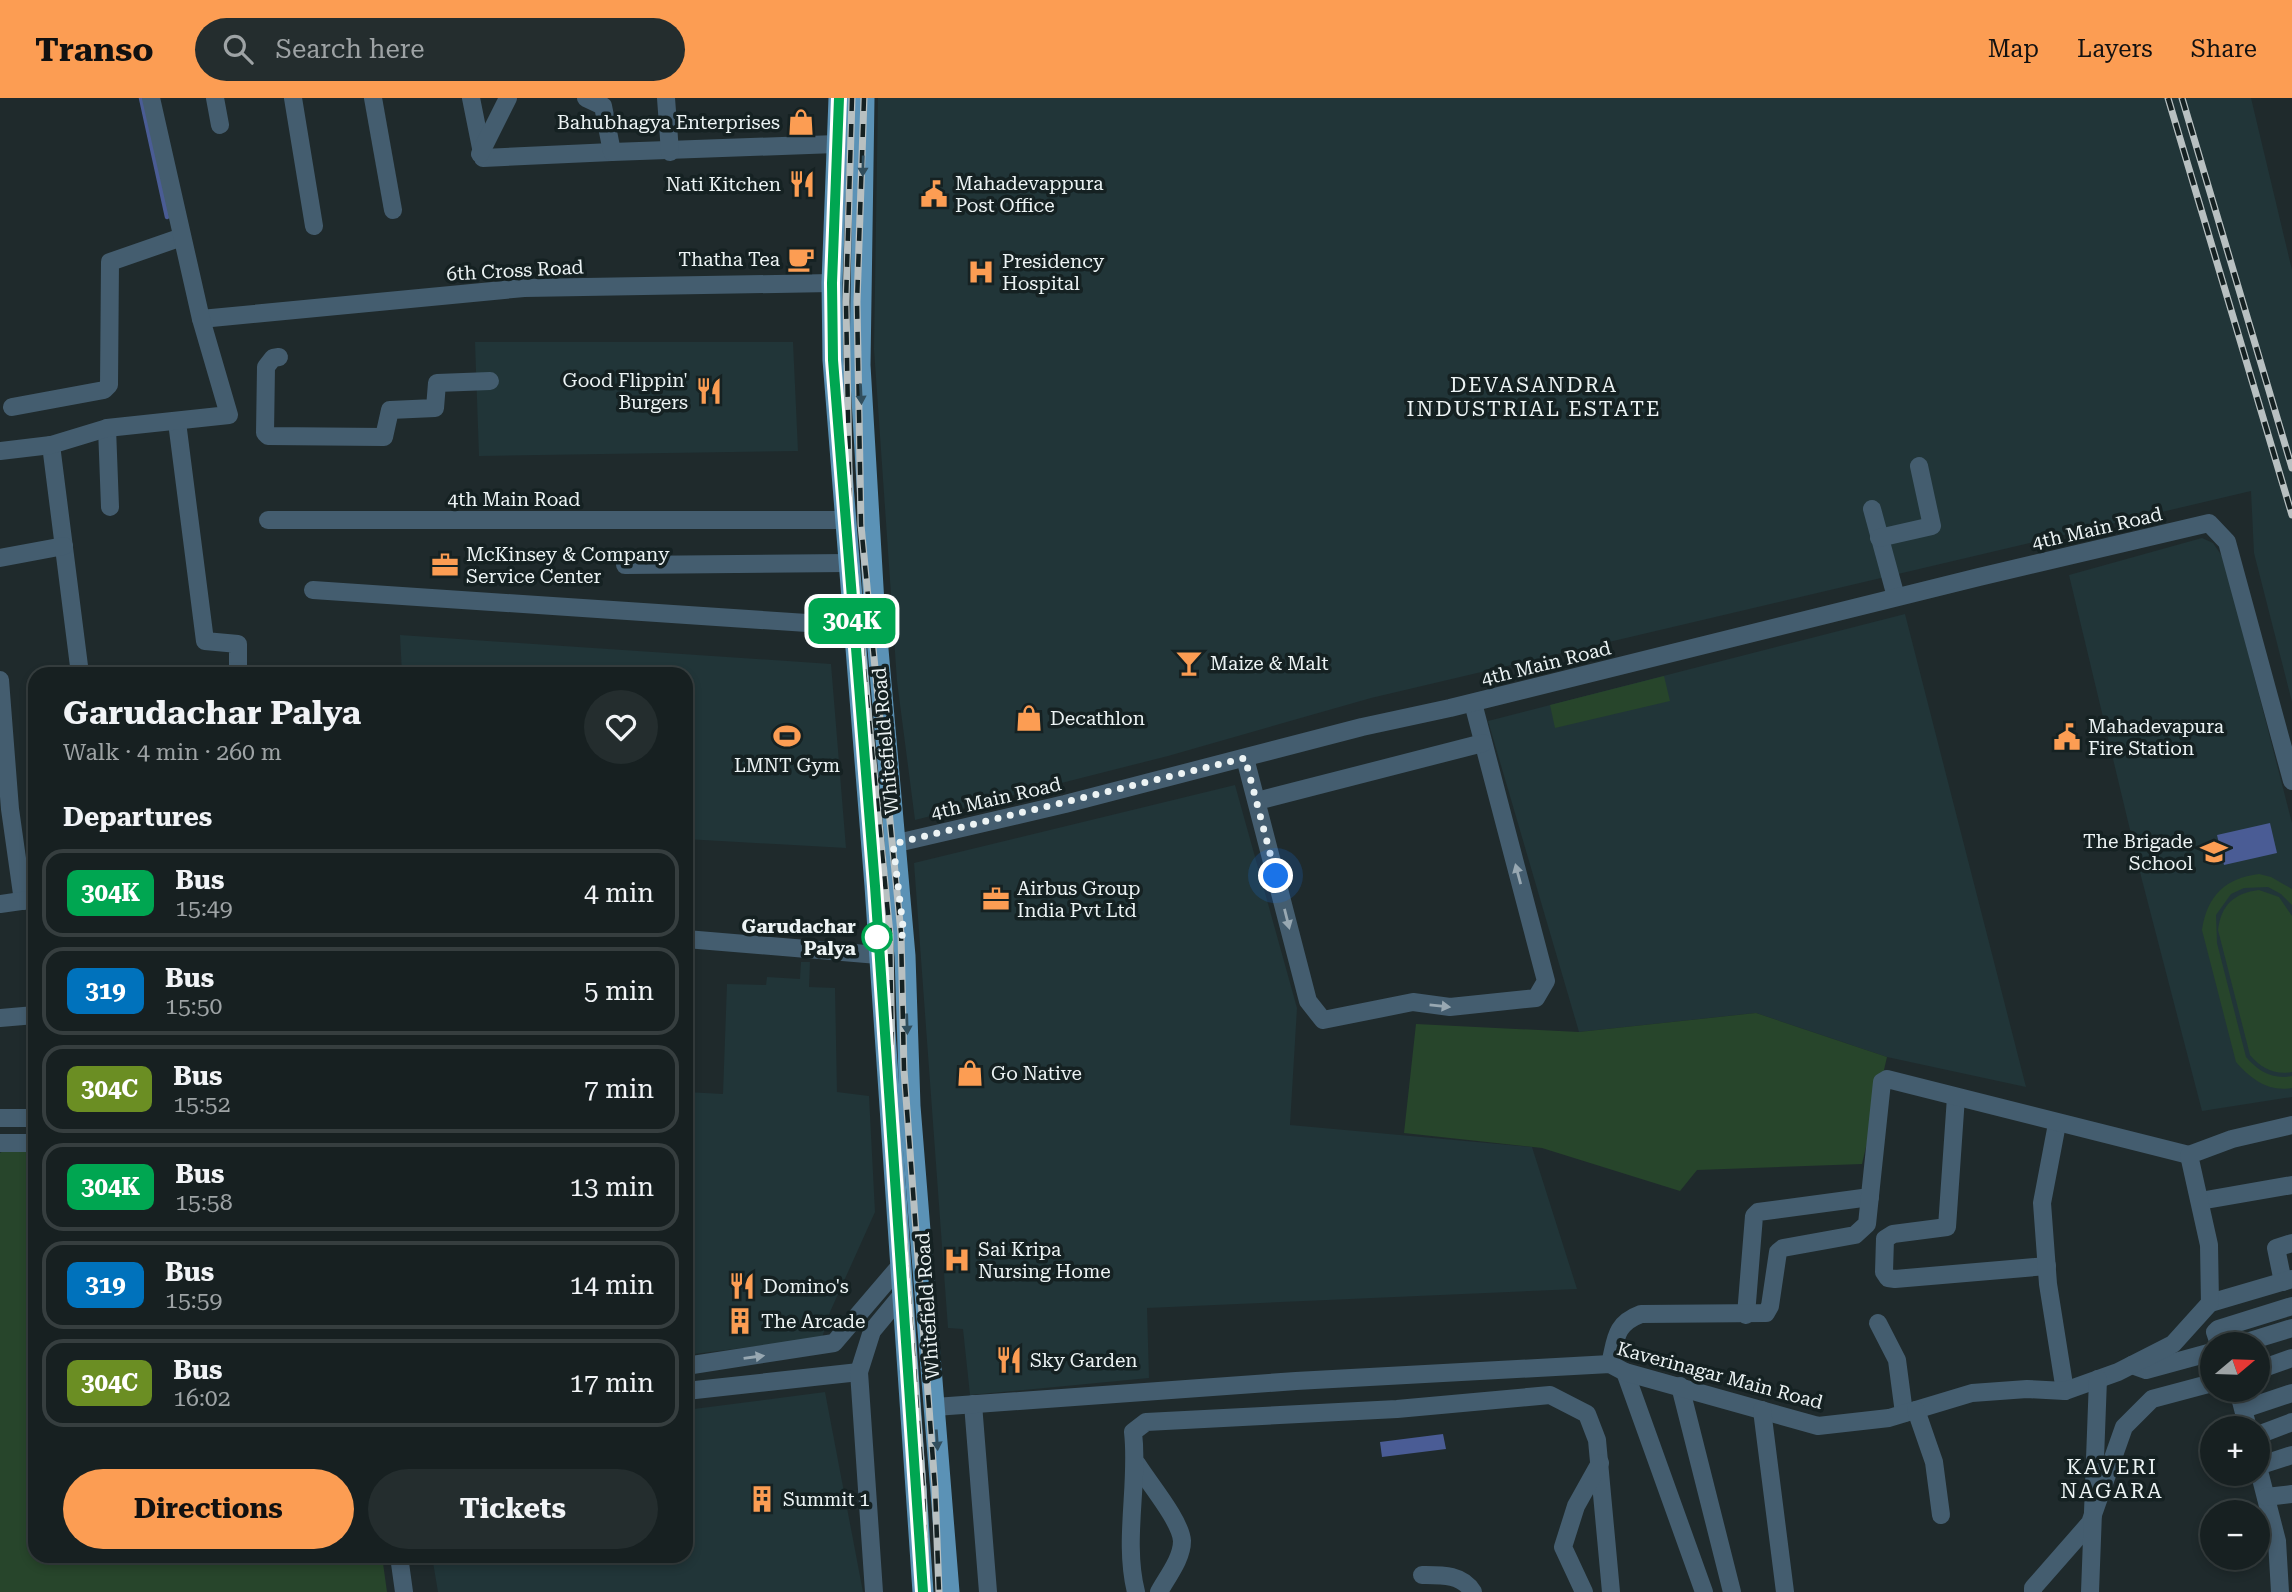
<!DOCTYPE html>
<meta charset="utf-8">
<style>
body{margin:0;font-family:"Roboto Serif",serif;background:#242d2e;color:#f1f3f6;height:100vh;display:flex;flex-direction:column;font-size:26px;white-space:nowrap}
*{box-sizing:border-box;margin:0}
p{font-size:23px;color:#9ea3a5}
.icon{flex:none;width:38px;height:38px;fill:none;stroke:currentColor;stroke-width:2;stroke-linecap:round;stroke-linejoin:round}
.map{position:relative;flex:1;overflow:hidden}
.panel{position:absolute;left:28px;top:569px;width:665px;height:896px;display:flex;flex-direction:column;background:#172021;border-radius:21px;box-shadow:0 4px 10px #0003,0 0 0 2px #363e3f}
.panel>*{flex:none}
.badge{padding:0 14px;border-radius:10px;font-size:24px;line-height:46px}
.needle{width:46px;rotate:71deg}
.tools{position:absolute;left:2200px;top:1234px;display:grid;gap:14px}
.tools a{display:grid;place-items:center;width:70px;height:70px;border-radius:50%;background:#172021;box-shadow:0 4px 10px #0003,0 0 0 2px #363e3f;font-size:35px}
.you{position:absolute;width:35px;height:35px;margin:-18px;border:5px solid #fff;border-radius:50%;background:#1a73e8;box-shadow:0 0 0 10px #1a73e833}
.map>.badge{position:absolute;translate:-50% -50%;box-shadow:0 0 0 4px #fff}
h2{padding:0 35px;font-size:26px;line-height:63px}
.round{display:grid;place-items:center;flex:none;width:74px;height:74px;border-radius:37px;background:#242d2e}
.head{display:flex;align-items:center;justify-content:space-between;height:119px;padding:0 35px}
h1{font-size:33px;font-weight:700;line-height:52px}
.cta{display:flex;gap:14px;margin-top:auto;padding:14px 35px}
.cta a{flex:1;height:80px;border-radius:42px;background:#fc9d53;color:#111;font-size:28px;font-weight:700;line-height:80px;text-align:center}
.cta a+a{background:#242d2e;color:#f1f3f6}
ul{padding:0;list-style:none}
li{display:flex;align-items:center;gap:21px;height:88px;margin:0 14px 10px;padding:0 21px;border:4px solid #363e3f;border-radius:21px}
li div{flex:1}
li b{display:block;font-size:26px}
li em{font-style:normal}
li .badge{min-width:77px;font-weight:700;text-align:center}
header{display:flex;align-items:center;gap:42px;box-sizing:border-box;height:98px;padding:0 35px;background:#fc9d53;color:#111}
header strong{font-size:33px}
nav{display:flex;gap:38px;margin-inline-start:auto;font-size:24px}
.search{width:490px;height:63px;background:#242d2e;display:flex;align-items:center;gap:18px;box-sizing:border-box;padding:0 24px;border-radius:38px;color:#9ea3a5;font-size:26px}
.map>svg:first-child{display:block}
</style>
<header>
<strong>Transo</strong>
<div class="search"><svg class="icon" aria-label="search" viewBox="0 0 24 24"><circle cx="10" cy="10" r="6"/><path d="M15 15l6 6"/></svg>Search here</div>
<nav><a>Map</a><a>Layers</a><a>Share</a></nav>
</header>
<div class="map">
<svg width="2292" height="1494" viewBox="0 0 2292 1494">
<rect width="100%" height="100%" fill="#1f2a2c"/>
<g fill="#213538">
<polygon points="878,0 2251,0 2292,172 2292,604 2254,455 2251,393 1371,600 1168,658 915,722 897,583 874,251"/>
<polygon points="475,244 793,244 798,353 479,358"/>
<polygon points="2202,440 2213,445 2224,461 2292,725 2292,999 2202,1013 2142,782 2069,477"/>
<polygon points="1905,516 2026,989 1887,959 1756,915 1579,934 1488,623"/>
<polygon points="400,537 831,566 846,750 686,741 686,576 402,576"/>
<polygon points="1235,687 1297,910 1290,1027 1532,1049 1577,1191 1147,1210 1149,1280 970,1297 963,1231 948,1230 914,765"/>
<polygon points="801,864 810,864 809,889 835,890 837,994 869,998 875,1114 830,1214 822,1240 686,1257 686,994 723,996 727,886 766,887 767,879 800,881"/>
<polygon points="825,1294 863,1494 438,1494 432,1458 686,1458 686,1312"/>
</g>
<g fill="#27452b">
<polygon points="1664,578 1670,603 1555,630 1550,607"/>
<path d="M2259,776L2271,779L2292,791V807L2281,796L2268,789L2244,790L2231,796L2216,817L2217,845L2246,959C2258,973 2273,982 2292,978V990C2268,994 2251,981 2236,964L2202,832C2207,798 2225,780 2259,776Z"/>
<path d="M2259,792L2279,799L2292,818V974C2274,977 2261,970 2250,957L2218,832C2221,807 2234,795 2259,792Z"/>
<polygon points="1756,915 1887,959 1862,1066 1697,1072 1680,1093 1542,1050 1404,1035 1416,926 1579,934"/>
<polygon points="3,1053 35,1053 35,1458 382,1458 387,1494 0,1494 0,1055"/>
</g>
<g fill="#4a5c95">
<polygon points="2270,725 2277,755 2224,767 2217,737"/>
<polygon points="1443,1336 1446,1351 1382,1359 1380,1344"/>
</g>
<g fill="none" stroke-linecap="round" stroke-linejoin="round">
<polyline stroke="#4a5c95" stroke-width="4.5" points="141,0 167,119"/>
<g stroke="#445d6f" stroke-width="18">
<polyline points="215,0 220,27"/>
<polyline points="293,0 314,128"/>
<polyline points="373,0 393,112"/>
<polyline points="471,0 483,60 612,54"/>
<polyline points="586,0 603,8 612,54 836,46"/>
<polyline points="666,0 670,54"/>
<polyline points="480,56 508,0"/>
<polyline points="201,221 524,190 832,185"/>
<polyline points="279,259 273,260 266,269 265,335 268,338 384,339 390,312 435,310 437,285 490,283"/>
<polyline points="12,309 104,292 109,287 110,164 182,139"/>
<polyline points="177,324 205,543 238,546 238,576"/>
<polyline points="107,330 110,409"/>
<polyline points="51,347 80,576"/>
<polyline points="0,353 51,347 107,330 229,317 201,221 151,0"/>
<polyline points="1872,411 1896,499"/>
<polyline points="268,422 844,422"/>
<polyline points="1879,440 1932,428 1919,368"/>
<polyline points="0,460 64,448"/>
<polyline points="625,467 847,465"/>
<polyline points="313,492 852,528"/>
<polyline points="0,582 10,711 23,803"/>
<polyline points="1245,660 1308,903 1323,922 1413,904 1450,909 1536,900 1546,883 1473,605"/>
<polyline points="1257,703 1483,645"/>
<polyline points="893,746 1065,706 1362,629 1450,610 1979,479 2209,425 2227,444 2292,683"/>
<polyline points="0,806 35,801"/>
<polyline points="686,841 878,857"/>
<polyline points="0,920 35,917"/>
<polyline points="1956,999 1947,1129 1893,1136 1885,1141 1884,1174 1888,1180 1895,1181 2047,1168"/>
<polyline points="0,1020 35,1020"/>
<polyline points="2057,1026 2042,1105 2048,1186 2065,1293"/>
<polyline points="0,1045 35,1045"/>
<polyline points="2200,1103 2292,1087"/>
<polyline points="2283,1184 2276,1150 2292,1145"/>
<polyline points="2210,1205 2292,1181"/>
<polyline points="1746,1217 1754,1118 1758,1114 1870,1099"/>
<polyline points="1878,1225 1897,1262 1904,1315"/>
<polyline points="2219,1246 2215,1234 2218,1231 2292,1208"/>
<polyline points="2240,1246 2292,1230"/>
<path d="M1610,1266C1616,1242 1614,1226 1641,1216L1766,1215L1770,1208L1778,1154L1783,1150L1855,1137L1867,1126L1882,984L1887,981L2189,1057"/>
<polyline points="2132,1267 2146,1272 2212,1254"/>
<polyline points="686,1268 834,1245 899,1169"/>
<polyline points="2258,1272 2292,1260"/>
<polyline points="1625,1274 1704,1494"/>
<polyline points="1680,1288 1732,1494"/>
<polyline points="2238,1292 2248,1330"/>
<polyline points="686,1293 859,1274"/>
<polyline points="973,1306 988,1494"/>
<polyline points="935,1309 1296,1283 1610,1266 1625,1274 1818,1328 1889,1320 1972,1295 2027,1291 2065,1293 2118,1274 2173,1246 2210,1205 2209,1147 2189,1057 2232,1041 2292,1027"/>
<polyline points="2244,1311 2292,1295"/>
<polyline points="1762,1312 1785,1494"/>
<polyline points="1916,1312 1934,1364 1941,1417"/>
<polyline points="2258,1337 2292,1324"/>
<path d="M1137,1366C1148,1384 1181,1423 1182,1443C1182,1461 1167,1479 1159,1494"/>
<polyline points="2258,1368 2292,1357"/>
<polyline points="2258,1369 2277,1443 2280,1494"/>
<polyline points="2266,1399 2292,1396"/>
<polyline points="399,1458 404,1494"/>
<path d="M1422,1477C1441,1477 1462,1476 1473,1494"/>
<polyline points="874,1494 859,1274 872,1233 901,1198"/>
<path d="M1136,1494C1123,1442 1139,1386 1133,1334L1146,1324L1397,1311L1550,1297L1587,1316L1597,1342L1611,1494"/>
<polyline points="1584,1494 1563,1449 1576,1408 1600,1365"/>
<polyline points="2033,1494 2033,1490 2090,1425 2124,1329 2152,1301 2212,1285"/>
<polyline points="2090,1494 2098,1281"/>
</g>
<g stroke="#5b92b6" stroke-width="21">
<polyline points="839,0 832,185 833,262 875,788 923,1494"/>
<polyline points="864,0 860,267 874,506 905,858 910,1008 949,1494"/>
</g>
<defs>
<g id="rail">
<polyline points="852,0 846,204 850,428 890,836 892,972 923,1391 927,1494"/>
<polyline points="864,0 857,204 861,427 901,835 904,972 935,1390 939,1494"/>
<polyline points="2168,0 2292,417"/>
<polyline points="2182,0 2292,370"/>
</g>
</defs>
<use href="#rail" stroke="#b8c0c1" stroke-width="7"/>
<use href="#rail" stroke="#152122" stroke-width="4.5" stroke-dasharray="13" stroke-linecap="butt"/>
</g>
<defs><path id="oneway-solid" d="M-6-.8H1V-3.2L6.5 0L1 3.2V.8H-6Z" transform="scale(1.75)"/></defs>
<g fill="#314e5d">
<use href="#oneway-solid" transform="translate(863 68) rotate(91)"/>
<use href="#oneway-solid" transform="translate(861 296) rotate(87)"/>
<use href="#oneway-solid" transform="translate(907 926) rotate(88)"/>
<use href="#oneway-solid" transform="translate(937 1342) rotate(86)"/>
</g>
<g fill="#98a8b2">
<use href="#oneway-solid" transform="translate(1518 776) rotate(-105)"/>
<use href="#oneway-solid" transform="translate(1287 821) rotate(76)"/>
<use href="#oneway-solid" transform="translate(1440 908) rotate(6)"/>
<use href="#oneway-solid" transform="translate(754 1259) rotate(-8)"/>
</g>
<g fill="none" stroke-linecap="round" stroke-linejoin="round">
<defs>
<polyline id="line" points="839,0 832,185 833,262 875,788 923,1494"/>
</defs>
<use href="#line" stroke="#fff" stroke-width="16"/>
<use href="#line" stroke="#00a651" stroke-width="10"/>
<polyline stroke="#ecf3f4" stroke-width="7" stroke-dasharray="0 12.6" points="877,839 904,837 893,746 1245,660 1276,778"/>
</g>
<defs>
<symbol id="shop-bare" viewBox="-9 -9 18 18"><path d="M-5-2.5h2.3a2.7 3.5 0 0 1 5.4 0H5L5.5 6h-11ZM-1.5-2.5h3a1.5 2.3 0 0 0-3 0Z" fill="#fc9d53" stroke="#152122" stroke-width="2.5" paint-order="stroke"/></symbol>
<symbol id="restaurant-bare" viewBox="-9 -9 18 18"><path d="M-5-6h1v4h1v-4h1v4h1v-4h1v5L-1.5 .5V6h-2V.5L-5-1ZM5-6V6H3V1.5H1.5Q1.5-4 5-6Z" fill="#fc9d53" stroke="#152122" stroke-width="2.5" paint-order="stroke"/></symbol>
<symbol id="civic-bare" viewBox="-9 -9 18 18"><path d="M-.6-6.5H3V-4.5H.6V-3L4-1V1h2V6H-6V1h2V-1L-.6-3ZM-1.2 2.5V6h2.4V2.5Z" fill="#fc9d53" stroke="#152122" stroke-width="2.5" paint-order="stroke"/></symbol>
<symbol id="cafe-bare" viewBox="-9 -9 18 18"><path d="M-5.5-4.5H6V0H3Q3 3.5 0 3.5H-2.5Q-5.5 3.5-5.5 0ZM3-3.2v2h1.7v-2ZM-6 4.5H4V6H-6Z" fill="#fc9d53" stroke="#152122" stroke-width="2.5" paint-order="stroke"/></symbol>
<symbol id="hospital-bare" viewBox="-9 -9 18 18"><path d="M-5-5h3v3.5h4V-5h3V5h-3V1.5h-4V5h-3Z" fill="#fc9d53" stroke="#152122" stroke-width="2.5" paint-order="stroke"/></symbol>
<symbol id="office-bare" viewBox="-9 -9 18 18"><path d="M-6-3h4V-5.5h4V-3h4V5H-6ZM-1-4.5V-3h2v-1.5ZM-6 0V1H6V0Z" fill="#fc9d53" stroke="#152122" stroke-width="2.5" paint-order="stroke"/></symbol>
<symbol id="bar-bare" viewBox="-9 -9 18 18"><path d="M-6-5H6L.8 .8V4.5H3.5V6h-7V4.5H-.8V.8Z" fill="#fc9d53" stroke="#152122" stroke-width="2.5" paint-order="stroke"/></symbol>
<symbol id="stadium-bare" viewBox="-9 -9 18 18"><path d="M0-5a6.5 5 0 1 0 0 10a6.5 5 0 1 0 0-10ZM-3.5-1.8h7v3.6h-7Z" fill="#fc9d53" stroke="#152122" stroke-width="2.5" paint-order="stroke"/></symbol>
<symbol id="school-bare" viewBox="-9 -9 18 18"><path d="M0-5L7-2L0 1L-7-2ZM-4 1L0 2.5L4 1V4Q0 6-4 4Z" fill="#fc9d53" stroke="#152122" stroke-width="2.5" paint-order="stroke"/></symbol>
<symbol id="building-bare" viewBox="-9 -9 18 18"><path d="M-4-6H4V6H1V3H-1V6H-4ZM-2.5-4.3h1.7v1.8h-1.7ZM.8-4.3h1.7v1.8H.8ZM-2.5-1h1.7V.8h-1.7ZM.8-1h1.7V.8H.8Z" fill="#fc9d53" stroke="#152122" stroke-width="2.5" paint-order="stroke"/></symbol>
</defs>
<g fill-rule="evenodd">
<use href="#shop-bare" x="782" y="5" width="38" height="38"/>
<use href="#restaurant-bare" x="783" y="67" width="38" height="38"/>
<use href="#civic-bare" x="915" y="77" width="38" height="38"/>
<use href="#cafe-bare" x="782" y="142" width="38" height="38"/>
<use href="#hospital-bare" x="962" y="155" width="38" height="38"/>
<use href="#restaurant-bare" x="690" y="274" width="38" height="38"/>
<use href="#office-bare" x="426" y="448" width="38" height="38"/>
<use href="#bar-bare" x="1170" y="546" width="38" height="38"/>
<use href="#shop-bare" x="1010" y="601" width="38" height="38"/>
<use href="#stadium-bare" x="768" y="619" width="38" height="38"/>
<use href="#civic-bare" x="2048" y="620" width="38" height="38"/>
<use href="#school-bare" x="2195" y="735" width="38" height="38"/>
<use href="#office-bare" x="977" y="782" width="38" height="38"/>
<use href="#shop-bare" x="951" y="956" width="38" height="38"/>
<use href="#hospital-bare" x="938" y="1143" width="38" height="38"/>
<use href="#restaurant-bare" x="723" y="1169" width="38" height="38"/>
<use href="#building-bare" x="721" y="1204" width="38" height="38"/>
<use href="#restaurant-bare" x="990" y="1243" width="38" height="38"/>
<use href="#building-bare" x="743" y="1382" width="38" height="38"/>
</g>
<circle fill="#fff" stroke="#00a651" stroke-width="3.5" cx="877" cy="839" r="14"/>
<g text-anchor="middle" stroke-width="7" stroke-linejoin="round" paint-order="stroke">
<g font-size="19" fill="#ecf3f4" stroke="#152122" text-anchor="start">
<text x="780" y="31" text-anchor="end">Bahubhagya Enterprises</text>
<text x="955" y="92">Mahadevappura<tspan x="955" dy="22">Post Office</tspan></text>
<text x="781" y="93" text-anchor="end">Nati Kitchen</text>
<text x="780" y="168" text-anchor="end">Thatha Tea</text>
<text x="1002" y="170">Presidency<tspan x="1002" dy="22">Hospital</tspan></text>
<text x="688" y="289" text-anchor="end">Good Flippin'<tspan x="688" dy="22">Burgers</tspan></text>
<text x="466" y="463">McKinsey &amp; Company<tspan x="466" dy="22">Service Center</tspan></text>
<text x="1210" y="572">Maize &amp; Malt</text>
<text x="1050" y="627">Decathlon</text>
<text x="2088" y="635">Mahadevapura<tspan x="2088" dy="22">Fire Station</tspan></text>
<text x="787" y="674" text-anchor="middle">LMNT Gym</text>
<text x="2193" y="750" text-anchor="end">The Brigade<tspan x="2193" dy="22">School</tspan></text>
<text x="1017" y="797">Airbus Group<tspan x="1017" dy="22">India Pvt Ltd</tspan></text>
<text x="991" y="982">Go Native</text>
<text x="978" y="1158">Sai Kripa<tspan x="978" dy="22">Nursing Home</tspan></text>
<text x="763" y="1195">Domino's</text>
<text x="761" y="1230">The Arcade</text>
<text x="1030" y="1269">Sky Garden</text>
<text x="783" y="1408">Summit 1</text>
</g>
<g font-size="19" fill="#ecf3f4" stroke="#152122">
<text transform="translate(515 172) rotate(-3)" y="7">6th Cross Road</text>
<text x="514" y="408">4th Main Road</text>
<text transform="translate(2097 430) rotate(-13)" y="7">4th Main Road</text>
<text transform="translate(1546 565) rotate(-14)" y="7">4th Main Road</text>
<text transform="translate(885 643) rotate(-95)" y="7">Whitefield Road</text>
<text transform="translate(996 700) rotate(-13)" y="7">4th Main Road</text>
<text transform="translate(927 1208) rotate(-94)" y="7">Whitefield Road</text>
<text transform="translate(1720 1277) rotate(15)" y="7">Kaverinagar Main Road</text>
</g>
<g font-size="19" font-weight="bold" fill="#ecf3f4" stroke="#152122" text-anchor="end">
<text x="856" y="835">Garudachar<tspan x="856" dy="22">Palya</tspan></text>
</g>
<g font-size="21" letter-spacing="2" fill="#ecf3f4" stroke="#152122">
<text x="1534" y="294">DEVASANDRA<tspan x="1534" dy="24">INDUSTRIAL ESTATE</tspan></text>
<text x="2112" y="1376">KAVERI<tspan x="2112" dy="24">NAGARA</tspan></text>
</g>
</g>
</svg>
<div class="tools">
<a><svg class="needle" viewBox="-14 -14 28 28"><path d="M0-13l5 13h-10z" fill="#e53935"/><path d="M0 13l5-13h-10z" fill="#9ea3a5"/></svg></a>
<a>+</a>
<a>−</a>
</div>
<div class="you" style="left:1276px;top:778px"></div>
<b class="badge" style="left:852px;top:523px;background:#00a651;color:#fff">304K</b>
<section class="panel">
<div class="head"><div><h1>Garudachar Palya</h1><p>Walk · 4 min · 260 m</p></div><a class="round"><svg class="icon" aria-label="heart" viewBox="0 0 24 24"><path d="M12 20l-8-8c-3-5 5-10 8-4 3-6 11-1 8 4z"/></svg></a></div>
<h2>Departures</h2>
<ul>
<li><span class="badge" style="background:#00a651;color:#fff">304K</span><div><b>Bus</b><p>15:49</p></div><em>4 min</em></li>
<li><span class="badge" style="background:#0072bc;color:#fff">319</span><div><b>Bus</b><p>15:50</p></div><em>5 min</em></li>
<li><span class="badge" style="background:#6b8e23;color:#fff">304C</span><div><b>Bus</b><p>15:52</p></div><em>7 min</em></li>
<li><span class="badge" style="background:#00a651;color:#fff">304K</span><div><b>Bus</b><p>15:58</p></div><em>13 min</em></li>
<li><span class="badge" style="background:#0072bc;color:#fff">319</span><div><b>Bus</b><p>15:59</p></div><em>14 min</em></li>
<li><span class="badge" style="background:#6b8e23;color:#fff">304C</span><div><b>Bus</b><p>16:02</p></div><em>17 min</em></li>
</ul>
<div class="cta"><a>Directions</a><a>Tickets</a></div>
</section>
</div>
